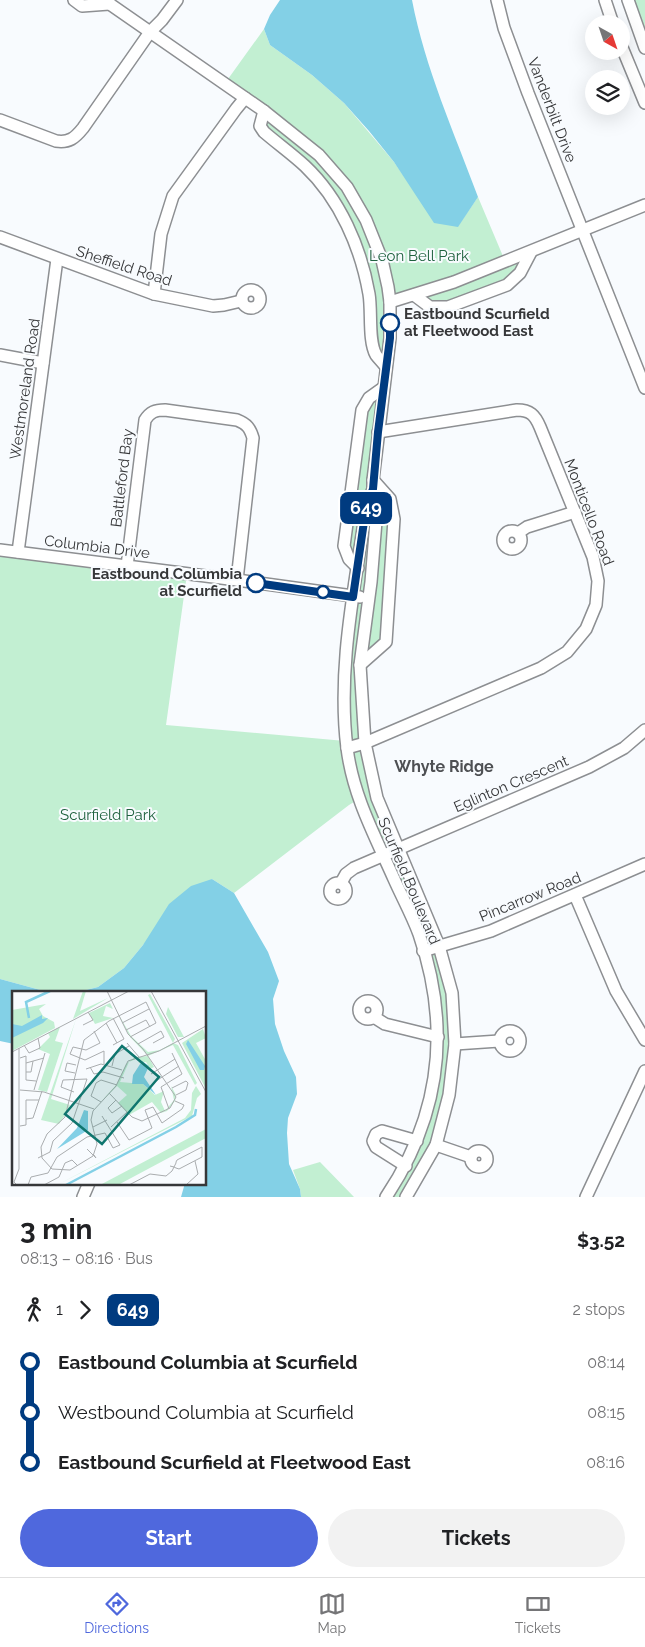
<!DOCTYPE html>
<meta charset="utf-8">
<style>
body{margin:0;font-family:Raleway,sans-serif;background:#f2f2f2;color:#202124;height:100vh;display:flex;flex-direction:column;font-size:19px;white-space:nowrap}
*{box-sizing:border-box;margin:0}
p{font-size:16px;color:#757577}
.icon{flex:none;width:28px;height:28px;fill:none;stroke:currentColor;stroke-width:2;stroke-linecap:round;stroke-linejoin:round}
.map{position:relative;height:1197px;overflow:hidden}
.details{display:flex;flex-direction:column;background:#fff;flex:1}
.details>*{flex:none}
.badge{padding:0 10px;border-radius:8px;font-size:18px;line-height:32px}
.needle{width:32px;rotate:140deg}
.controls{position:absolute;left:585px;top:15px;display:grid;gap:10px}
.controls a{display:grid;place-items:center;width:45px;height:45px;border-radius:50%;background:#fff;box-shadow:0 5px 20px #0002;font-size:25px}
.map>.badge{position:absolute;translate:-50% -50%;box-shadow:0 0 0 2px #fff}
.legs{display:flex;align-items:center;gap:8px;height:55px;padding:0 20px;font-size:16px}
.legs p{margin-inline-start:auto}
.overview{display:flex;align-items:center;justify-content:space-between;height:85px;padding:0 20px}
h1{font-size:28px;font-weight:700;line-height:38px}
.action{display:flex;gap:10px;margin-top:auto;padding:10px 20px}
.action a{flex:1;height:58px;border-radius:30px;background:#4f68dd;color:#fff;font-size:20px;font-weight:700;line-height:58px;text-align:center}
.action a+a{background:#f2f2f2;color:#202124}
ul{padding:0 20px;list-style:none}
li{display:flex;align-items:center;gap:18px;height:50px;font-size:19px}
li i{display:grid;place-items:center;width:8px;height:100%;margin:0 6px;background:currentColor}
li i::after{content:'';width:12px;height:12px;margin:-6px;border:4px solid;border-radius:50%;background:#fff}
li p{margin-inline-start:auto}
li:first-child i{background:linear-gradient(#0000 50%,currentColor 0)}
li:last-child i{background:linear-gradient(currentColor 50%,#0000 0)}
.tabs{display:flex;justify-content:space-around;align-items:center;height:70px;border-top:1px solid #e0e0e0;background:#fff;font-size:14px;color:#757577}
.tabs a{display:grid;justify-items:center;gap:2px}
.tabs .on{color:#4f68dd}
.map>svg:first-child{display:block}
</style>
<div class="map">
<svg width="645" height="1197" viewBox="0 0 645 1197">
<rect width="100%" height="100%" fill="#f8fbfe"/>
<g fill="#c2efd2">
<polygon points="628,0 645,0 645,48"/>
<polygon points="264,29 270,45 312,75 344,103 394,162 414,191 458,226 478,197 505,261 531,252 507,285 430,307 414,295 390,302 386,367 375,354 369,294 332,200 264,132 264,111 223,86"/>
<polygon points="383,388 373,480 390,499 386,642 360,665 377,798 439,946 455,1044 436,1145 406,1197 385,1197 417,1141 438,1037 419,934 359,799 349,805 234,893 212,879 143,945 124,968 98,987 78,992 44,991 0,979 0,550 187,574 166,725 345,741 356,579 344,546 362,410"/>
<polygon points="320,1162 354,1197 301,1197 300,1189 293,1170"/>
</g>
<g fill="#83d0e6">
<path d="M280,0H412C425,68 454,132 478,197L458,227L434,223L394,162L369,131L344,103L312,75L270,45L264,29L270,15Z"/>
<polygon points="212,879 234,893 268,952 279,981 273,999 275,1024 284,1051 296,1077 297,1094 288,1118 287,1133 289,1164 300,1189 301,1197 181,1197 185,1183 205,1183 205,992 78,992 98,987 124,968 143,945 169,904 191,886"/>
<polygon points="0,979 44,991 72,992 14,992 14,1044 0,1041"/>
</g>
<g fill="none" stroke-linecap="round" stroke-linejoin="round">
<defs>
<g id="minor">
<polyline points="74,0 82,6 109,4 109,2"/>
<polyline points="104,0 264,111 319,155 347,187 366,220 382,260 388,287 390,302 390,338 373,480 373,489 377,509 371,582 360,665 365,743 377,798 439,946 452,993 455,1044 449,1095 436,1145 406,1197"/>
<polyline points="497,0 504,28 528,93 645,388"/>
<polyline points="605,0 613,24"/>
<polyline points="628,0 645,48"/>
<polyline points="621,45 645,103"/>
<path d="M264,111L260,126L264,132C278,144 292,154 305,166C340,199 361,248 369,294C372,311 368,341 376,355C379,359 383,363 386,367"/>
<path d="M0,120L56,141C69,143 75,138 83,128L150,32L162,20L177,0"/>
<polyline points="0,237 154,294 213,306 224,305 241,301"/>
<circle cx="251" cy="299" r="9"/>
<polyline points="154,294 161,234 173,196 236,109 245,98"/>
<polyline points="414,295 430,307 448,307 507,285 520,273 531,252"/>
<polyline points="390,302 454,282 645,205"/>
<polyline points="0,355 43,363"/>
<path d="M373,489L366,508C355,587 337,668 347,748C353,796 375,836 394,879C402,897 412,915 419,934C451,1027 441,1115 386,1197"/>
<circle cx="512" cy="540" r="9"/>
<polyline points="518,533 527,527 575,512"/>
<polyline points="0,550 237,580 360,597"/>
<polyline points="18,552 57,259"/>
<path d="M127,566L145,420C150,412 155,410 165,410L237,420C247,424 250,428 253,438L237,580"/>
<polyline points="358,568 349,559 344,546 362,410 369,398 383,388"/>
<polyline points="360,665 386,642 394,519 390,499 373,480"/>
<path d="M347,748L365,743L541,668L567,652L586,629L596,605L598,581L593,557L540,427C535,415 530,410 517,410L378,432"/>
<circle cx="338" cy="891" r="8"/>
<polyline points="341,883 346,874 354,868 589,767 624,748 645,730"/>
<polyline points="575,895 616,991 645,1040"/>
<polyline points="423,951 491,931 645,864"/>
<circle cx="368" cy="1010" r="9"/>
<polyline points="374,1017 385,1024 438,1037"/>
<circle cx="510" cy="1041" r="10"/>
<polyline points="455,1044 499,1041"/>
<polyline points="436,1145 471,1157"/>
<circle cx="479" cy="1159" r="8"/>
<polyline points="406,1166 376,1147 373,1141 376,1134 382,1131 417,1141"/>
<polyline points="83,1197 89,1183"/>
<polyline points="586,1197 645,1071"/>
</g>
</defs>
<use href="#minor" stroke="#8d8f92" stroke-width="14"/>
<use href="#minor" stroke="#fff" stroke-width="11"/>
</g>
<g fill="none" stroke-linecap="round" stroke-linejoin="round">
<defs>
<polyline id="line-1" points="256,583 353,597 366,508 373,489 378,432 390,338 390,323"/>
</defs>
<use href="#line-1" stroke="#fff" stroke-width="11"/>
<use href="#line-1" stroke="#003b80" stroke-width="8"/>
</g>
<g fill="#fff" stroke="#003b80" stroke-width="2.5">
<circle cx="390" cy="323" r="9"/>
<circle cx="256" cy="583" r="9"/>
<circle cx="323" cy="592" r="6"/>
</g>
<g text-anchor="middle" stroke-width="4" stroke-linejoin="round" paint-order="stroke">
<g font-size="15" fill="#363739" stroke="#f8fbfe">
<text transform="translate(552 110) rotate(69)" y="5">Vanderbilt Drive</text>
<text transform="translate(124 266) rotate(18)" y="5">Sheffield Road</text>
<text transform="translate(25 389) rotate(-82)" y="5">Westmoreland Road</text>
<text transform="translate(122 478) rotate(-83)" y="5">Battleford Bay</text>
<text transform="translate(589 512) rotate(69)" y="5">Monticello Road</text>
<text transform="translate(97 547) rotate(7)" y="5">Columbia Drive</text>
<text transform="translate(511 784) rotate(-23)" y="5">Eglinton Crescent</text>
<text transform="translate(409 881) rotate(67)" y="5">Scurfield Boulevard</text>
<text transform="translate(530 897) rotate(-22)" y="5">Pincarrow Road</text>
</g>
<g font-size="15" fill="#1f623f" stroke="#f8fbfe">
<text x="419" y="261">Leon Bell Park</text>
<text x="108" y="820">Scurfield Park</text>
</g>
<g font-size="15" font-weight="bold" fill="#363739" stroke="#f8fbfe" text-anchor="start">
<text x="404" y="319">Eastbound Scurfield<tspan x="404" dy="17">at Fleetwood East</tspan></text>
<text x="242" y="579" text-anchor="end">Eastbound Columbia<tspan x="242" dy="17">at Scurfield</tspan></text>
</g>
<g font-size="16" font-weight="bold" fill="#4e5053" stroke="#f8fbfe">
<text x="444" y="772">Whyte Ridge</text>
</g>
</g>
<g transform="translate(12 991)">
<rect width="194" height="194" fill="#f8fbfe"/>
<path d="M71,0H74L68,20L96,7L61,28ZM138,3L163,48L161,52L136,4ZM98,12L101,18L94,15L91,25L101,27L83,33L77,22ZM34,13L27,18L31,25L42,31L43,37L0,60V19ZM156,16L172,46H166L154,23ZM103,17L119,45L136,61L148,59L161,52L166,54L185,92L183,94L161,54L136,65L142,76L138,78L134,71L127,72L126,67L117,71L108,91L131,93L143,104L152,100L149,111L153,120L162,109L159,95L164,104L163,110L155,120L149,122L140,111L117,124L106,112L115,104L105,95L87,113L104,94L114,73L123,66L136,65L118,46ZM64,28L39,108L58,114L55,121L47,133L29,129ZM48,36L43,50L51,52L35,101L26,99L38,63L26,58L38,46L36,42ZM191,38L194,47L184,52L194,70L193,96L170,52ZM184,95L189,103L185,107L180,125L45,194L173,127L179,119L180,102ZM194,138V147L106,194H88Z" fill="#c2efd2"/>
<path d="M30,24V28L36,27L31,32L0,47V33L10,35ZM176,49L193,75L192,79H188L174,53ZM130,70L137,75L132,86L144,104L131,93H120L121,84ZM72,119L76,120V139L45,158L65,137Z" fill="#83d0e6"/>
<path fill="none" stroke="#83d0e6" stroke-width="2.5" d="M17,27L14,11L38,0M54,194L164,136L183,124L184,118"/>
<path fill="none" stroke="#aaadaf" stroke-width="1" d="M95,0L116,43L131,58L164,106L158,117L130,130L120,126L97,102M139,0L194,101M94,32L105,52M110,32L137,18M71,34L81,29L76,21M114,39L134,29L138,36M82,40L88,52L74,59L61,56L58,63L73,69L92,60V73M118,46L144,32L134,11L97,30L72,49L53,126L35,143L29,156L30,167L40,178L58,179L81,165L85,153L79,129L81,120L104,95L116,70L147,60L194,35M115,52L127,66M126,53L149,40L152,46L141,52M12,54L17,62L28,57L26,47M101,54L112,48L101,27M0,61L117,0M8,67L14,65V89L24,90M14,72L32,67M100,75L103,63L117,55M78,76L82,83L91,81L112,87M74,78L89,73L110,79M14,81H19L21,70M63,82L53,80L55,72L64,74M139,83L163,68M144,90L167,75M160,97L174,90L176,92L174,99L164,104M8,99L32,101L82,118M22,99L33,62M104,109L96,117L100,122L110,115M89,111L79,105L84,92L89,89L105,94M157,118L149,96L170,83L160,62M14,128L21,127L30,100M105,131L117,149L140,137L133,119L141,116L150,132L170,118L172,114L163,110M8,135L14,134V109H27M81,136L95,129M99,136L115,121M75,158L84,167L82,164M26,167L38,161L41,150L60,132L75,88L51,89L49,96L62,101M5,194L2,191L7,178V57M16,194L19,186L36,182L45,166L75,146L93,142L101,157L108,154L90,125M32,194L47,186L53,172L60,169L66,175M117,194L138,183L154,185L160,180L164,172V171L165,169L190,156V166L167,178L164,177L162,176L158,175M174,194L186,183L183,170"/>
<path fill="#0f766e" fill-opacity="0.15" stroke="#0f766e" stroke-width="2.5" d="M110,55L147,86L90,153L53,123Z"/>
<rect width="194" height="194" fill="none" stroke="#363739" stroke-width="2.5"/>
</g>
</svg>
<div class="controls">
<a><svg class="needle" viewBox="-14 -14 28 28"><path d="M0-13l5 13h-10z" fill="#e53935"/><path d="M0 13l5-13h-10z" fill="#757577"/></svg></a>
<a><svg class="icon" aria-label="layers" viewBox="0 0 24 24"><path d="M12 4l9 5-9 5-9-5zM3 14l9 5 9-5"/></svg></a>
</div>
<b class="badge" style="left:366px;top:508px;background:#003b80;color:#fff">649</b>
</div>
<section class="details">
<div class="overview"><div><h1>3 min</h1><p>08:13 – 08:16 · Bus</p></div><b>$3.52</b></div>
<div class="legs"><svg class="icon" aria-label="walk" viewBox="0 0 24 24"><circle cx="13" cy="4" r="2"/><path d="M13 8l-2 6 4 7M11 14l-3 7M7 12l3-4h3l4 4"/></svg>1<svg class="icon" aria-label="forward" viewBox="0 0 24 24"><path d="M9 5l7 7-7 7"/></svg><b class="badge" style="background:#003b80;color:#fff">649</b><p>2 stops</p></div>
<ul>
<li><i style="color:#003b80"></i><b>Eastbound Columbia at Scurfield</b><p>08:14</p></li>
<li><i style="color:#003b80"></i><span>Westbound Columbia at Scurfield</span><p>08:15</p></li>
<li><i style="color:#003b80"></i><b>Eastbound Scurfield at Fleetwood East</b><p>08:16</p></li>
</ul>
<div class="action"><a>Start</a><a>Tickets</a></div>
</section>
<nav class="tabs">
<a class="on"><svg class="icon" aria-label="directions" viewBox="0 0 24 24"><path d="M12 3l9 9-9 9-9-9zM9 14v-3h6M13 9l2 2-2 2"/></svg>Directions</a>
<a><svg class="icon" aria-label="map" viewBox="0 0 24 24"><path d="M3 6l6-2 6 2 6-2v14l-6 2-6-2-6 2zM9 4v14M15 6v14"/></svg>Map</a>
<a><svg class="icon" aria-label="tickets" viewBox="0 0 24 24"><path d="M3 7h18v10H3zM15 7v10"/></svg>Tickets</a>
</nav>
